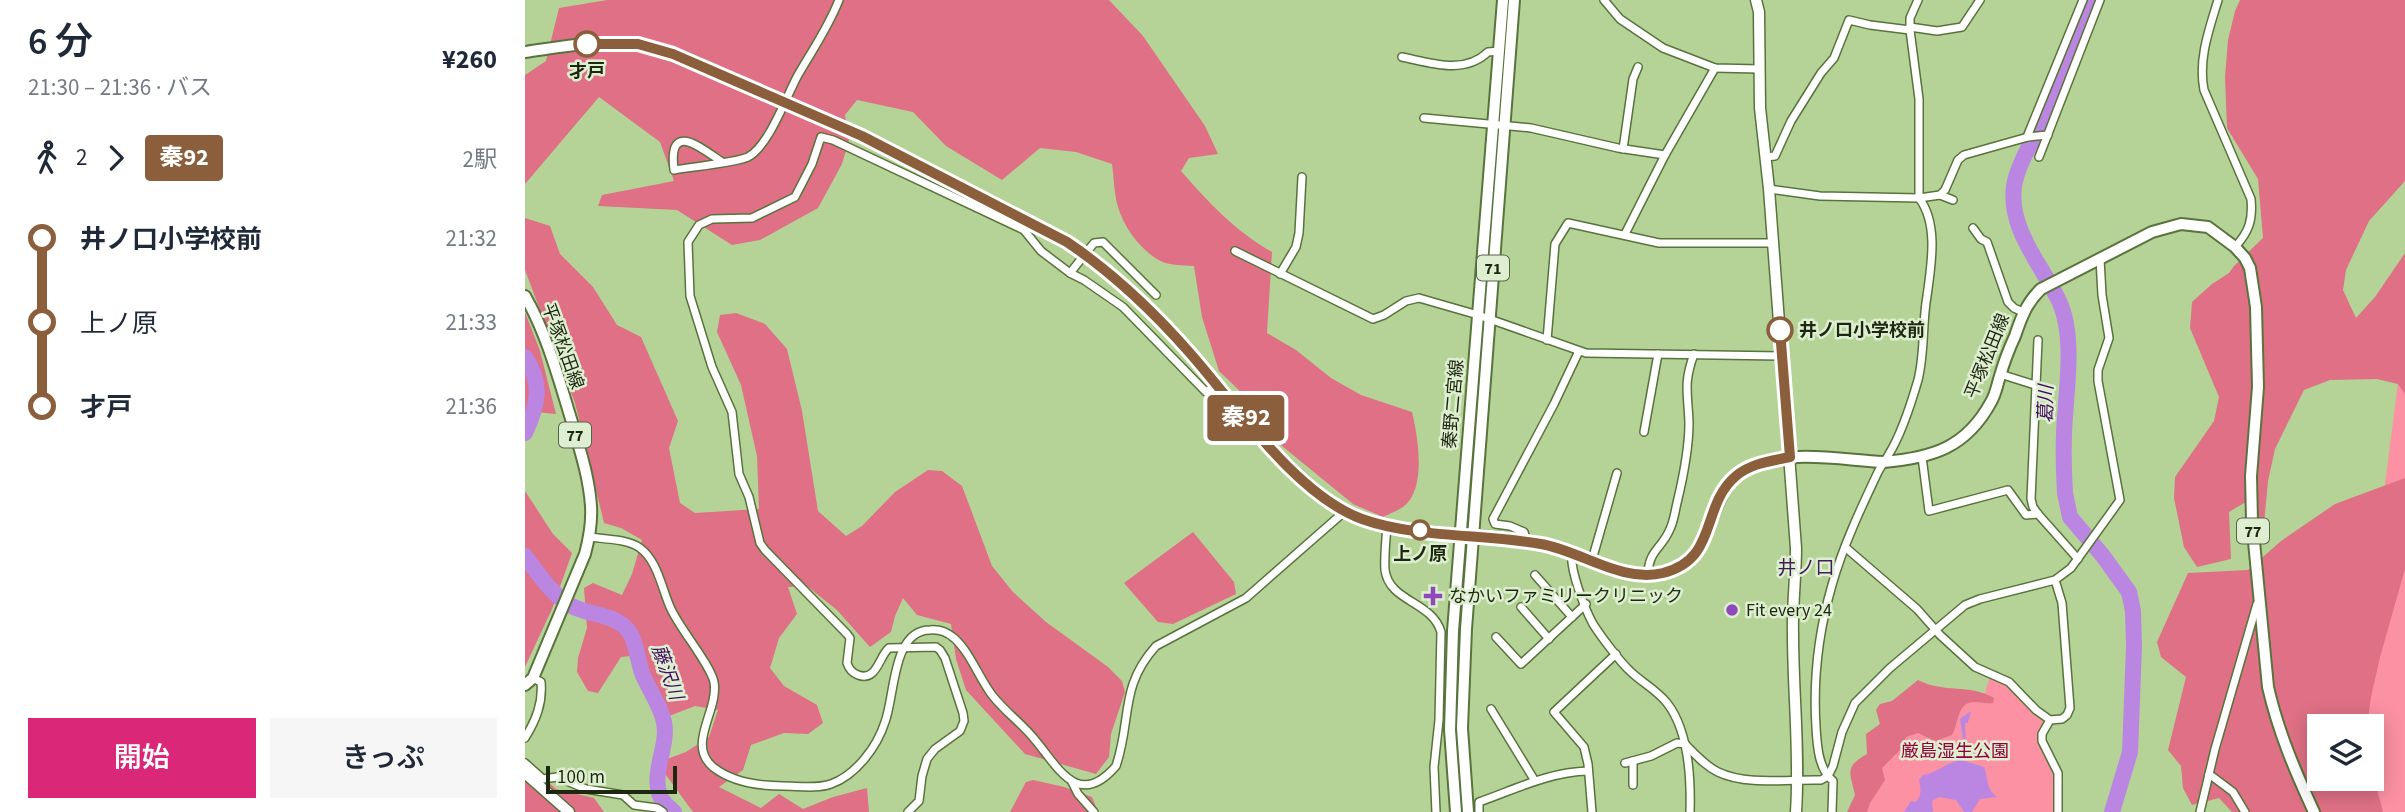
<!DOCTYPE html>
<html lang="ja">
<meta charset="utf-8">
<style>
body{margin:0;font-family:"Source Sans 3","Noto Sans JP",sans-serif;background:#f6f6f7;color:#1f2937;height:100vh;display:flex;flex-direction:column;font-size:26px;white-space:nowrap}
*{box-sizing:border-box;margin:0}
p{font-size:23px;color:#747a83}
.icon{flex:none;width:38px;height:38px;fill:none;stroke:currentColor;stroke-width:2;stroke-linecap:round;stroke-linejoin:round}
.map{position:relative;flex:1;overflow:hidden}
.panel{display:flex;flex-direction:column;background:#fff;width:525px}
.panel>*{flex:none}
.badge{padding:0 14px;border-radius:5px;font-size:24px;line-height:46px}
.tools{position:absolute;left:1782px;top:714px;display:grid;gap:14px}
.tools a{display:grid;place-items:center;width:77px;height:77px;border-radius:0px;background:#fff;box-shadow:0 4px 18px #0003;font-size:35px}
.scale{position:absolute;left:21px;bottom:18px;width:131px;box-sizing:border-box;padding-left:7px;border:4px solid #1d2811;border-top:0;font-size:19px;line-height:24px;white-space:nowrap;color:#1d2811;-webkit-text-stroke:5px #deeed0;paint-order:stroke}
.map>.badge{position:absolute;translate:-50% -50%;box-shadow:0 0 0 4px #fff}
.legs{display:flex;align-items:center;gap:10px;height:77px;padding:0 28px;font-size:23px}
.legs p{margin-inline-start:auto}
.summary{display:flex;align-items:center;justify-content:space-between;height:119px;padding:0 28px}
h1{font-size:38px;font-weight:600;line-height:52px}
.button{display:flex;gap:14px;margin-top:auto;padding:14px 28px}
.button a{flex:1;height:80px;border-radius:0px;background:#db2777;color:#fff;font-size:28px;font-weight:600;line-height:80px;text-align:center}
.button a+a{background:#f6f6f7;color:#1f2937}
ul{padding:0 28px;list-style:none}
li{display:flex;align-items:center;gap:24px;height:84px;font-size:26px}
li i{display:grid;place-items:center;width:10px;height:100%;margin:0 9px;background:currentColor}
li i::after{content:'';width:18px;height:18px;margin:-9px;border:5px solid;border-radius:50%;background:#fff}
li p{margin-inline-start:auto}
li:first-child i{background:linear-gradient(#0000 50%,currentColor 0)}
li:last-child i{background:linear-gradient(currentColor 50%,#0000 0)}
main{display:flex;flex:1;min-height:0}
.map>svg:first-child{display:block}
</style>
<main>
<section class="panel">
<div class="summary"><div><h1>6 分</h1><p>21:30 – 21:36 · バス</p></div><b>¥260</b></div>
<div class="legs"><svg class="icon" aria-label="walk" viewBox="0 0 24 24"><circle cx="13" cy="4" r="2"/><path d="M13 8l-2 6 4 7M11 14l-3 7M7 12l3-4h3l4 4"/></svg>2<svg class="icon" aria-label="forward" viewBox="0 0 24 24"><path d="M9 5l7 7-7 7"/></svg><b class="badge" style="background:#8b5e3c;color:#fff">秦92</b><p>2駅</p></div>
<ul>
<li><i style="color:#8b5e3c"></i><b>井ノ口小学校前</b><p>21:32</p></li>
<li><i style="color:#8b5e3c"></i><span>上ノ原</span><p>21:33</p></li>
<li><i style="color:#8b5e3c"></i><b>才戸</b><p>21:36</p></li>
</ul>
<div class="button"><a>開始</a><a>きっぷ</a></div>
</section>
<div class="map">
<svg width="1880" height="812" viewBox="0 0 1880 812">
<rect width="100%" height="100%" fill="#b5d397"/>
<g fill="#fb91a3">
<polygon points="1880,364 1880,812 1834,812 1846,779 1846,726 1829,726 1874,375"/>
<polygon points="1465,676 1484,683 1520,721 1515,734 1530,771 1531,807 1529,812 1326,812 1347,754 1460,693"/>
</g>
<g fill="#df7085">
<path d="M82,0H584L618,36L680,126L693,154L664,158L656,171C683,202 710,231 747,252L742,333L771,350L806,378L836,395L887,412C893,437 902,489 878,507C872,511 864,514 858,517L828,504L746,437L745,420L694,371L677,317L669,266C657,265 642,266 632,259C614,248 599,227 593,207C589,194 589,178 587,164L551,152L515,148L477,180L421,146L388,112L332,100L320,115L324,140L317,164L293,208L235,240L207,245L152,210L73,206L77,195L149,181L135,142L74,97L0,184V75L21,61L34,8Z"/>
<polygon points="1715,0 1880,0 1880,181 1844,221 1821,270 1818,290 1831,318 1850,297 1880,253 1880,394 1873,384 1852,379 1805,380 1779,390 1750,449 1743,481 1738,535 1733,514 1719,503 1704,512 1706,559 1672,567 1659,547 1649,498 1650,477 1689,421 1694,397 1665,328 1667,302 1687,284 1704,273 1709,266 1738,238 1733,179 1702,128 1700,77 1703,40 1710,11"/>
<polygon points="0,218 25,226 35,254 68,287 92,325 116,337 153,421 144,448 155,503 170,513 234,509 232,456 216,385 192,332 195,315 211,313 240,324 262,349 277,411 293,511 321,536 337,526 370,492 403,470 417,471 437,486 467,566 488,592 521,622 583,667 597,681 600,692 586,734 584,757 571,774 500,754 441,690 431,659 426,624 392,615 378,598 370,616 366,632 345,647 312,610 282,586 263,587 272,614 254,638 245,668 259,686 292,705 298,723 283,734 259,733 226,745 218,770 194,787 236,808 254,794 278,809 308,797 342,788 344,812 168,812 138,771 142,759 161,752 184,737 193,710 170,706 144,716 106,656 96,657 73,693 63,691 52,672 53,658 62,628 59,588 68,583 97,595 107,574 117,540 96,528 79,523 50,403 0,270"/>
<polygon points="0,312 15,351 31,414 0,411"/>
<polygon points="1880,478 1880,569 1855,657 1846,697 1842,726 1794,726 1794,779 1846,779 1846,767 1858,812 1707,812 1694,798 1667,805 1658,788 1656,766 1643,750 1661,677 1636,657 1632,642 1663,573 1723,570 1756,541 1810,504"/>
<polygon points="0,491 28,534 47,553 27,609 0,667"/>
<polygon points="668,532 709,582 711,594 648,624 633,622 599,583"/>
<path d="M1393,680C1420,694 1443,683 1469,698L1468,703C1461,704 1456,702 1449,702C1432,702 1434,723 1427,735L1410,741L1393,733L1381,737L1378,747L1357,768L1360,780L1345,803L1342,812H1322L1330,795C1325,772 1319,767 1342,754L1341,734L1355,724L1351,710L1355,704L1367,701Z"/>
<polygon points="0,762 31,789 69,798 79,812 0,812"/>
<polygon points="508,780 539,787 567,797 573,812 485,812 501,782"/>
</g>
<path fill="#bb86e1" d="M1446,711L1443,722L1440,724L1441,746L1435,755L1436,760L1459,767C1464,779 1460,788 1472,797L1455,799L1447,812H1439L1431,800L1414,797L1407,801L1408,812H1379L1386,801L1390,802C1397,798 1396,788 1394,780L1398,775C1409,774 1420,764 1434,760V754L1439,746L1435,719Z"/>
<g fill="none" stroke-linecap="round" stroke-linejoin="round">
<g stroke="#bb86e1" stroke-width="16">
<path d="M1566,0C1553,39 1538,76 1521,113C1511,136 1493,162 1489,186C1483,230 1518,266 1535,303C1551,340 1540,395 1539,435C1538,454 1539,474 1540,493L1545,517L1578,556L1604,592L1608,611L1609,646L1605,752L1587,812"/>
<path d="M0,357C18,384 13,405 0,433"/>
<path d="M0,556C12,572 26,593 43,604C63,617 96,612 107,637C112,648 113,661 117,673C124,690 135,704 139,722C144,746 126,771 135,796C137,802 145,808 149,812"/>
</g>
<path stroke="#97b17c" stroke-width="10" stroke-dasharray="10 5" stroke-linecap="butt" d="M218,85C338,138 461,189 570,261"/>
<defs>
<g id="street">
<polyline points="1079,0 1095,19 1138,48 1190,68 1234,69"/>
<path d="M1693,0C1684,30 1673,59 1679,90L1726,199C1728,220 1724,232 1710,247"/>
<polyline points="1385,27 1412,31 1437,27 1455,0"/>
<path d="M877,57C906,63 939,75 963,52L974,51"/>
<polyline points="899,118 1006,128 1093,148 1140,155"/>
<polyline points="1502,137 1558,0"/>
<polyline points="1098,149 1108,79 1113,67"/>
<polyline points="1241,157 1250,156 1266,121 1296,73 1309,58 1324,20 1345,25 1385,30"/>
<polyline points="1514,157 1575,0"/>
<path d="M197,162C175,147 143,120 149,170C165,167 210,163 223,157C244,146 261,97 273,75C288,49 303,28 314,0"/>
<polyline points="1244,189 1295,196 1394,198 1415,195 1420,190 1433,160 1439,155 1503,137 1523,135"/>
<polyline points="1415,195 1428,200"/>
<polyline points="1448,228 1456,239 1462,242 1483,302 1489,308 1498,312"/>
<polyline points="1100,234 1140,155 1190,68"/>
<polyline points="710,251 848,319 859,315 881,301 894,298 953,315 1061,353 1257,356"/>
<polyline points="545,273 569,243 578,242 631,295"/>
<polyline points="755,274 771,247 774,233 777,177"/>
<polyline points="1022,340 1030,244 1043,223 1134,243 1248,243"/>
<polyline points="1513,340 1506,499 1508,507 1513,514 1553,559"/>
<polyline points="1475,374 1510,385"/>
<polyline points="1119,432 1133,354"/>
<polyline points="1397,457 1404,511 1483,490 1501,515 1513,514"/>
<path d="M862,526C861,540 859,556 860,570C864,602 907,601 916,632L914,720L909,767L911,812"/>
<path d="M64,537C79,539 103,539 115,548C133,561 137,590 146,609C155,629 185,664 189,682C194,711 161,744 188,767C207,782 235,786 258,786C273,786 292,789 306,784C331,775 352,747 360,722C370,696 367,630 405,630C414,629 422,632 429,638C445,652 454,678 467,695C480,712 498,724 511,741C534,769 554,809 591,766C607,719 594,687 631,646L721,598L819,512"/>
<polyline points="1002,542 999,532 985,526 970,524 968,519 1029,404 1054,351"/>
<polyline points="1320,547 1392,609 1415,635 1450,667 1484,682 1511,710 1525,720 1537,719 1542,715 1545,708 1537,603 1530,580"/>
<path d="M1047,552C1044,569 1060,609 1068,624C1075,635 1095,662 1105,671C1116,682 1132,690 1142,703C1164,731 1166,778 1165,812"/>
<polyline points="1067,560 1092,473"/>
<polyline points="1010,575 1047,617"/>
<path d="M1123,576C1123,550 1137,549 1145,529C1149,521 1150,511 1152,503C1158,478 1164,448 1164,423C1163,393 1158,384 1169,354"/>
<polyline points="996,607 1024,639"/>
<polyline points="971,637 996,664 1061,604"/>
<polyline points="966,709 1010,781"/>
<polyline points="1525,720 1517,734 1517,741 1533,773 1533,812"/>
<path d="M0,738C11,720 18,703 16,682L8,678"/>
<path d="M1160,744C1170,754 1179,765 1193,772C1222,786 1264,779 1296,780L1303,776L1308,766L1317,732L1330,703L1365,668L1440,605L1455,599L1530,580L1546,568L1595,500L1573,381V370L1584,338L1577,295L1575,259"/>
<polyline points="1108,761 1108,785"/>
<polyline points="0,763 18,779 32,777 61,789 98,795 109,805 132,808 138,812"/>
<polyline points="1100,763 1126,756 1152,743 1160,744"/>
<polyline points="1684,774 1708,792 1720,812"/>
<polyline points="547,782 553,794 569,812"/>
<path d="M383,812L394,801L397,776L402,759L410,749L435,731L439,721L438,713L420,658L415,650L411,647L364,648C354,656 352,682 333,675C327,673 324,669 322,663L325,638L322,634L240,550L235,543L224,497L214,474L207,412L187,367L165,296L163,242L174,225L187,219L227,218L270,197L287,164L296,137L308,140L499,230L516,251L545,273L559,280L598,307L681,392L692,385"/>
<path d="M954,812V802C991,789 1024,772 1063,771"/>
<polyline points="1067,812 1063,764 1059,747 1029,712 1091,654"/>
<path d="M1307,812L1308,781C1293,769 1292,744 1291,727C1288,680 1294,630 1307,585C1318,546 1336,508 1353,472C1356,466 1361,460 1364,454C1377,433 1386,404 1393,380C1400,352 1397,324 1402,296C1406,266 1414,224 1394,198V99L1385,30V18L1393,0"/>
<polyline points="1675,812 1690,749 1732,604"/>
</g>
<g id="secondary">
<path d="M1231,0L1234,12L1235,108L1244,189L1271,548C1271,577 1267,606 1268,634C1268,694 1275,752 1271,812"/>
<polyline points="0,773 44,812"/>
</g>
<g id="primary">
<path d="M0,52C37,47 75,39 113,45C150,50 185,70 218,85"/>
<path d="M570,261C604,290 636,320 665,354C709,403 778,500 840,520C898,539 960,531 1019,544C1060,553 1103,586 1146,571C1194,553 1179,491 1222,469C1262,448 1316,460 1358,462C1407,458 1441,448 1466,402C1471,394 1472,385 1475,376C1479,362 1484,349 1490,336C1496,318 1502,302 1516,289L1627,232L1656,224L1683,227L1710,247L1720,258L1725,268L1731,307L1733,387L1726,476L1727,521L1743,687C1753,731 1770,771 1789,812"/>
<path d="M0,296C22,334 34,380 47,422C55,450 64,477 66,506C67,522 64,539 60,554L8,678L0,685"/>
<polyline points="931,812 925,730 928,631 978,0"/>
<polyline points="943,812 937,728 941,629 989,0"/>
</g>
</defs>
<use href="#street" stroke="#58733b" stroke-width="10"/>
<use href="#secondary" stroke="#58733b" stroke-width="13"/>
<use href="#primary" stroke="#58733b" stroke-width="14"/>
<use href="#street" stroke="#fff" stroke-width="7"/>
<use href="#secondary" stroke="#fff" stroke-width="10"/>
<use href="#primary" stroke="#fff" stroke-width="10"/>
</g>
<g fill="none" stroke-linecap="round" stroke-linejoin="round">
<defs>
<path id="line-1" d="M62,44H113L148,54L337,136L542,242C588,273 627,310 664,352C710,404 771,495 837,519C890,538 960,534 1016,544C1056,551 1097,583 1138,573C1194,559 1175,506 1211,476C1226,463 1247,461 1265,457L1255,330"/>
</defs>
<use href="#line-1" stroke="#fff" stroke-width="16"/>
<use href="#line-1" stroke="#8b5e3c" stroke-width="10"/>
</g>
<g fill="#fff" stroke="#8b5e3c" stroke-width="3.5">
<circle cx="62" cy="44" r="12"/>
<circle cx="1255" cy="330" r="12"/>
<circle cx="895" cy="530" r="9"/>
</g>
<g fill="#8f48bc" stroke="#deeed0" stroke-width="2.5">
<path d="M904.5 585.5h7v7h7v7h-7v7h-7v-7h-7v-7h7z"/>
<circle cx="1207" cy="610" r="7"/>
</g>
<g text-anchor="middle" stroke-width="5" stroke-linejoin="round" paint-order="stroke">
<g fill="#deeed0" stroke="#57634a" stroke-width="2">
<rect x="952" y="255.5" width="32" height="25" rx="5"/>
<rect x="34" y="422.5" width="32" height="25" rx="5"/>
<rect x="1712" y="518.5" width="32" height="25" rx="5"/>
</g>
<g font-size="16" font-weight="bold" fill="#1d2811">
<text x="968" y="274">71</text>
<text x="50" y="441">77</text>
<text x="1728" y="537">77</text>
</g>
<g font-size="18" font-weight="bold" fill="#1d2811" stroke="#deeed0">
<text x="62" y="77">才戸</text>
<text x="1274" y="336" text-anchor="start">井ノ口小学校前</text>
<text x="895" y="560">上ノ原</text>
</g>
<g font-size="18" fill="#1d2811" stroke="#deeed0">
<text transform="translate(38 346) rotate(70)" y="6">平塚松田線</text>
<text transform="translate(1462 356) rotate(-68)" y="6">平塚松田線</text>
<text transform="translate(928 404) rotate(-85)" y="6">秦野二宮線</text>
</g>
<g font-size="18" fill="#1d2811" stroke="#deeed0" text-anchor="start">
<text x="924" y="602">なかいファミリークリニック</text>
<text x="1221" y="616">Fit every 24</text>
</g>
<g font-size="18" fill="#910038" stroke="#deeed0">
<text x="1430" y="757">厳島湿生公園</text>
</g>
<g font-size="19" font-style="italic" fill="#420d5f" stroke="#deeed0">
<text transform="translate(1520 404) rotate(-89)" y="7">葛川</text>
<text transform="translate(143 672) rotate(70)" y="7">藤沢川</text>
</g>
<g font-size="19" fill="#3f1e55" stroke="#deeed0">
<text x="1281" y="574">井ノ口</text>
</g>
</g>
</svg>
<div class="tools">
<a><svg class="icon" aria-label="layers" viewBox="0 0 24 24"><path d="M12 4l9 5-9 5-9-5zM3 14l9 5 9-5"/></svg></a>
</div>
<div class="scale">100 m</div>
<b class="badge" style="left:721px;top:418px;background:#8b5e3c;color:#fff">秦92</b>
</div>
</main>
